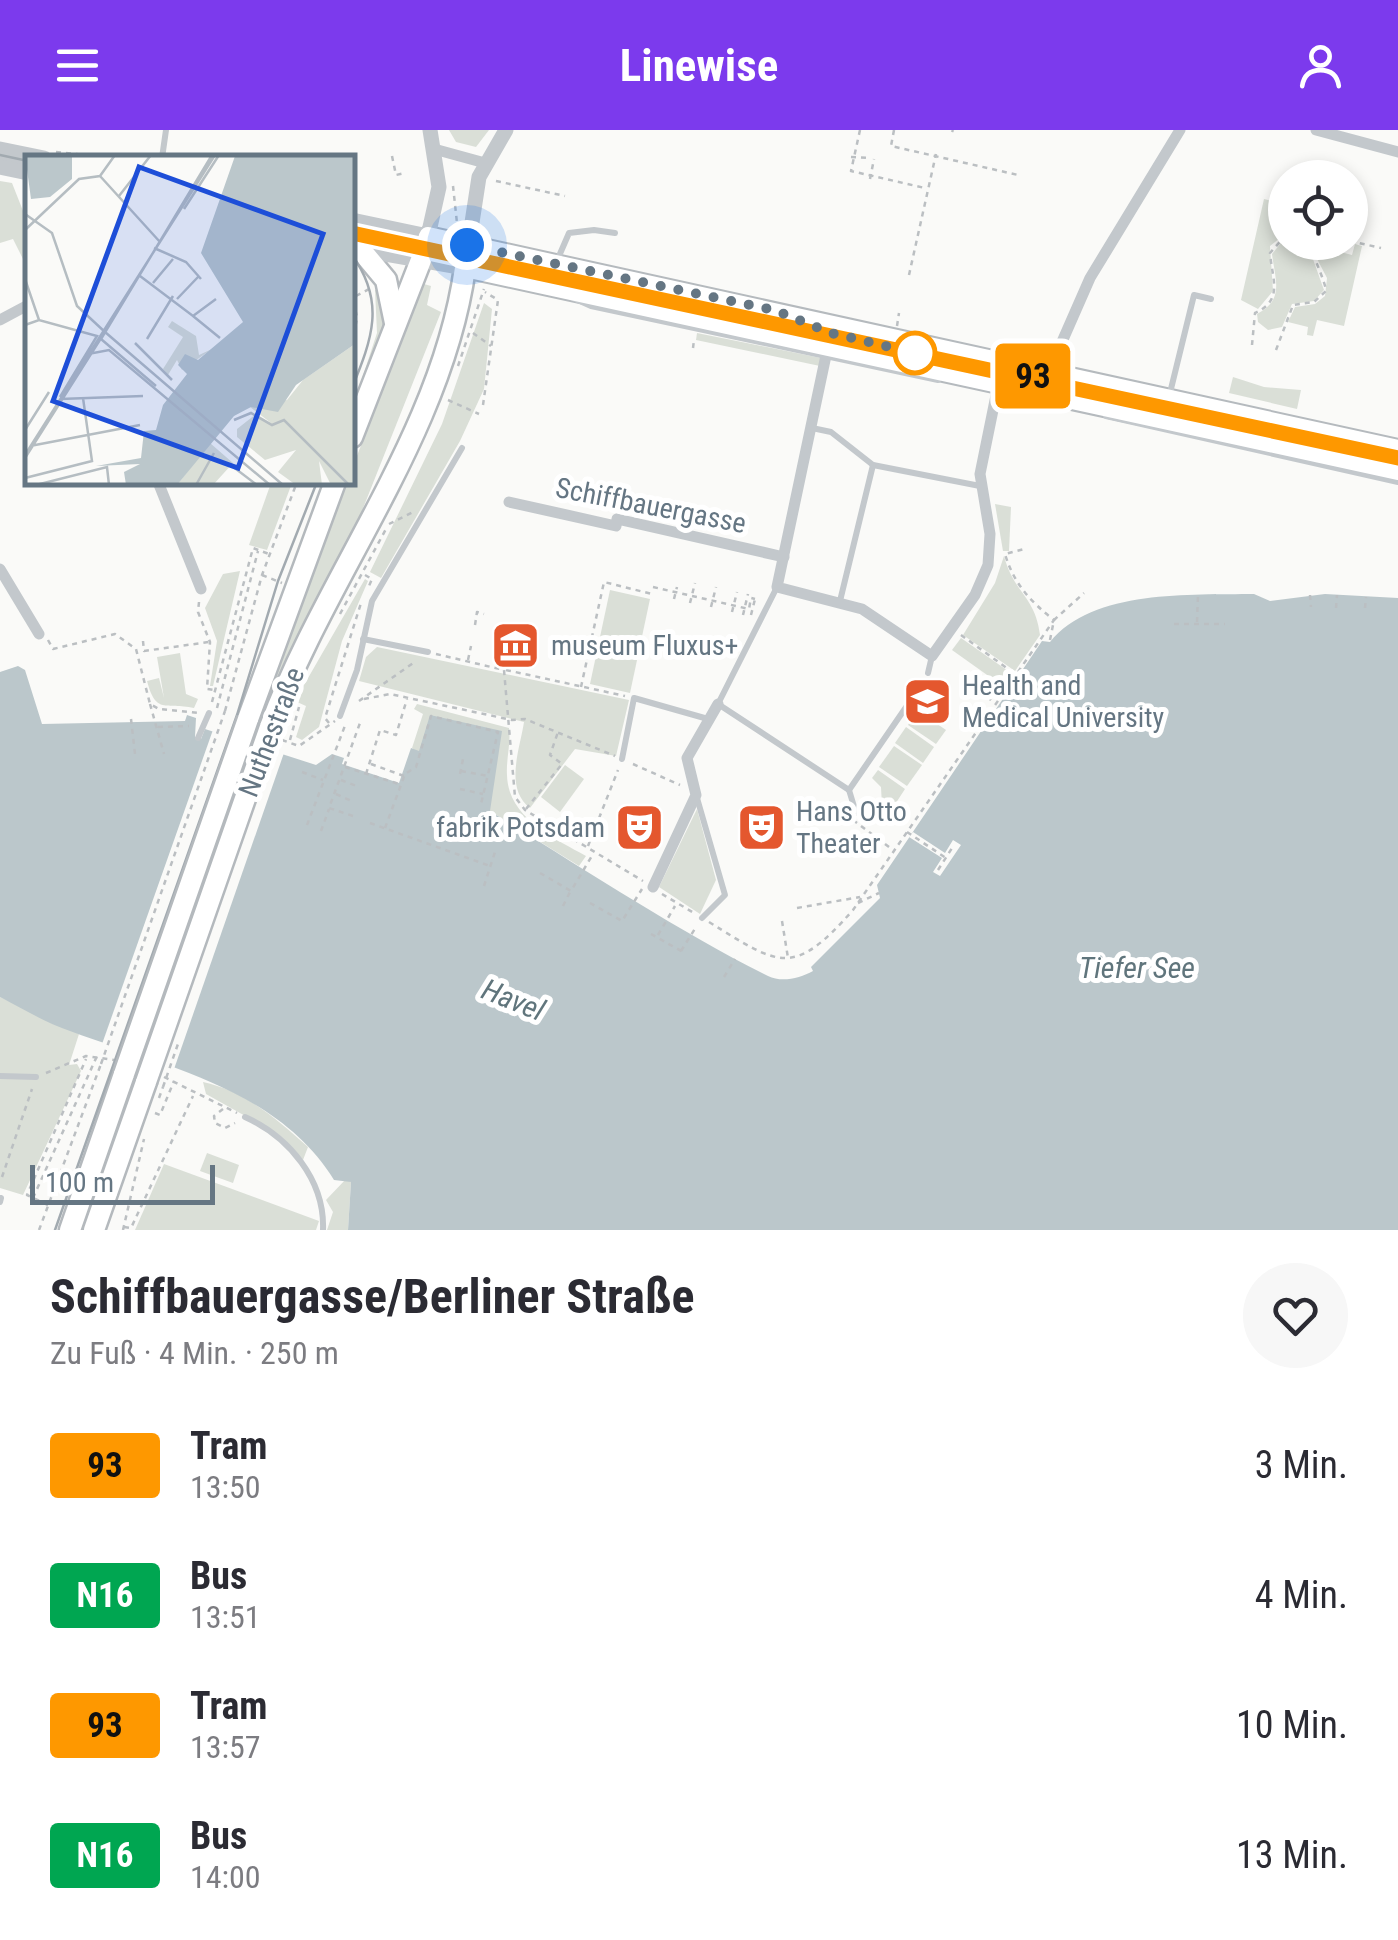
<!DOCTYPE html>
<html lang="de">
<meta charset="utf-8">
<style>
body{margin:0;font-family:"Roboto Condensed",sans-serif;background:#f7f7f7;color:#2b2b33;height:100vh;display:flex;flex-direction:column;font-size:38px;white-space:nowrap}
*{box-sizing:border-box;margin:0}
p{font-size:32px;color:#7c7c81}
.icon{flex:none;width:55px;height:55px;fill:none;stroke:currentColor;stroke-width:2;stroke-linecap:round;stroke-linejoin:round}
.map{position:relative;height:1100px;overflow:hidden}
.drawer{display:flex;flex-direction:column;background:#fff;flex:1}
.drawer>*{flex:none}
.badge{padding:0 20px;border-radius:8px;font-size:35px;line-height:65px}
.buttons{position:absolute;left:1268px;top:30px;display:grid;gap:20px}
.buttons a{display:grid;place-items:center;width:100px;height:100px;border-radius:50%;background:#fff;box-shadow:0 5px 15px #0003;font-size:50px}
.scale{position:absolute;left:30px;bottom:25px;width:185px;box-sizing:border-box;padding-left:10px;border:5px solid #657683;border-top:0;font-size:28px;line-height:35px;white-space:nowrap;color:#657683;-webkit-text-stroke:8px #fff;paint-order:stroke}
.you{position:absolute;width:50px;height:50px;margin:-25px;border:8px solid #fff;border-radius:50%;background:#1a73e8;box-shadow:0 0 0 15px #1a73e833}
.map>.badge{position:absolute;translate:-50% -50%;box-shadow:0 0 0 5px #fff}
.round{display:grid;place-items:center;flex:none;width:105px;height:105px;border-radius:52px;background:#f7f7f7}
.overview{display:flex;align-items:center;justify-content:space-between;height:170px;padding:0 50px}
h1{font-size:48px;font-weight:700;line-height:75px}
ul{padding:0;list-style:none}
li{display:flex;align-items:center;gap:30px;height:130px;padding:0 50px}
li div{flex:1}
li b{display:block;font-size:38px}
li em{font-style:normal}
li .badge{min-width:110px;font-weight:700;text-align:center}
header{display:flex;justify-content:space-between;align-items:center;height:130px;padding:0 50px;background:#7c3aed;color:#fff;font-size:45px;font-weight:700}
.map>svg:first-child{display:block}
</style>
<header><svg class="icon" aria-label="menu" viewBox="0 0 24 24"><path d="M4 6h16M4 12h16M4 18h16"/></svg>Linewise<svg class="icon" aria-label="person" viewBox="0 0 24 24"><circle cx="12" cy="8" r="4"/><path d="M4 21q1-7 8-7t8 7"/></svg></header>
<div class="map">
<svg width="1398" height="1100" viewBox="0 0 1398 1100">
<rect width="100%" height="100%" fill="#fafaf8"/>
<g fill="#dadfd7">
<polygon points="449,0 489,0 476,17 456,12"/>
<polygon points="0,51 12,53 27,91 27,137 13,109 0,113"/>
<polygon points="1264,69 1285,74 1285,104 1270,116 1273,161 1258,179 1241,170"/>
<path d="M1285,108V112L1305,113L1309,118L1324,160L1314,171L1292,174L1282,197L1268,200L1258,192L1257,184C1285,170 1275,149 1272,124Z"/>
<polygon points="1334,113 1333,120 1352,125 1355,114 1362,116 1344,196 1317,190 1313,206 1307,205 1308,197 1288,192 1295,177 1315,174 1325,166 1327,148 1314,123"/>
<polygon points="424,154 431,156 427,175 441,182 346,421 260,592 343,358 352,352 353,336"/>
<polygon points="383,156 385,190 353,276 377,203 375,160"/>
<polygon points="484,173 492,179 484,259 460,311 381,448 370,442 442,294"/>
<polygon points="697,203 821,228 820,236 696,210"/>
<polygon points="1233,247 1264,257 1301,260 1297,279 1229,263"/>
<polygon points="271,353 292,353 267,420 249,415"/>
<polygon points="995,374 1011,377 1009,421 1003,421"/>
<path d="M1004,426C1014,464 1035,465 1040,505L1015,541L963,505L995,453Z"/>
<polygon points="240,441 213,556 210,556 217,511 205,478 223,444"/>
<polygon points="365,449 368,451 342,511 319,597 302,610 296,607 306,576 297,572 304,555"/>
<polygon points="610,460 650,469 630,563 590,554"/>
<polygon points="961,508 1011,543 1004,557 952,520"/>
<path d="M377,517L629,570L616,626L575,619L530,678C504,658 520,619 524,592L359,551L366,527Z"/>
<path d="M180,523L186,564L198,569L194,578C165,572 156,585 147,551L159,548L164,568L157,527Z"/>
<path d="M417,574L509,598C511,614 506,629 507,645C508,688 554,708 586,726L579,736L490,681L412,618L423,584L414,579Z"/>
<polygon points="917,580 946,600 936,614 908,595"/>
<polygon points="906,597 934,617 923,633 895,613"/>
<polygon points="894,616 922,635 907,656 879,637"/>
<polygon points="565,635 584,649 560,682 541,667"/>
<polygon points="878,640 905,659 890,682 882,676 881,657 872,648"/>
<polygon points="697,679 716,750 700,784 659,757"/>
<polygon points="0,867 79,904 69,935 77,934 81,941 23,1065 0,1058"/>
<path d="M203,952C245,961 277,989 308,1017L303,1030L279,1005L206,964Z"/>
<polygon points="207,1023 239,1035 233,1053 200,1041"/>
<polygon points="164,1034 319,1091 316,1100 135,1100"/>
<polygon points="346,1049 351,1052 348,1100 327,1100 333,1082 326,1070"/>
</g>
<path fill="#bbc7cb" d="M1254,464L1270,471L1325,464L1398,468V1100H348L351,1052L334,1050C278,959 164,936 70,901C46,893 23,879 0,867V542L18,536L25,540L42,594L185,591L187,585L196,588L195,607L201,609L205,599L316,635L332,624L344,628L342,634L399,653L411,618L419,621L430,585L502,601L490,681C581,737 678,801 768,846C782,853 800,848 813,841L811,837L880,768L877,755L1042,511L1050,512C1093,459 1191,465 1254,464Z"/>
<g fill="#fafaf8">
<polygon points="214,597 285,620 173,942 101,917"/>
<polygon points="913,702 945,723 953,710 961,715 940,746 933,742 942,728 909,707"/>
</g>
<g fill="none" stroke-linecap="round" stroke-linejoin="round">
<defs>
<g id="primary">
<polyline points="421,130 428,106 1398,319"/>
<polyline points="465,138 1398,341"/>
</g>
<g id="trunk">
<polyline points="361,120 386,150 395,193"/>
<polyline points="352,307 421,130"/>
<polyline points="248,589 335,352"/>
<path d="M270,597C327,443 442,304 465,138"/>
<polyline points="70,1100 124,944"/>
<polyline points="94,1100 146,952"/>
</g>
</defs>
<use href="#primary" stroke="#b5babe" stroke-width="22"/>
<use href="#trunk" stroke="#b4b9bd" stroke-width="25"/>
<g stroke="#bbbfc2" stroke-width="2.5" stroke-dasharray="5 5" stroke-linecap="butt">
<polyline points="860,0 851,41 925,58"/>
<polyline points="894,0 891,16 1018,45"/>
<polyline points="952,2 953,0"/>
<polyline points="56,22 114,28"/>
<polyline points="392,26 396,45 405,43"/>
<polyline points="851,27 869,28"/>
<polyline points="870,49 874,29"/>
<polyline points="496,51 565,66"/>
<polyline points="453,56 457,93"/>
<polyline points="1350,111 1381,118"/>
<polyline points="1312,121 1328,112"/>
<polyline points="909,145 936,24"/>
<polyline points="352,161 357,188 352,214"/>
<polyline points="356,166 371,158"/>
<polyline points="897,196 899,183"/>
<polyline points="473,203 491,216"/>
<path d="M1252,215L1255,183C1284,170 1272,149 1270,123L1285,106"/>
<polyline points="693,218 694,210"/>
<path d="M1276,220L1293,175L1314,172L1326,161C1326,154 1311,119 1307,112"/>
<polyline points="458,236 484,159"/>
<polyline points="448,270 479,284"/>
<polyline points="483,275 498,170 485,162"/>
<polyline points="389,394 413,382"/>
<polyline points="262,445 282,453"/>
<polyline points="365,445 372,449 369,456"/>
<polyline points="653,457 749,479 751,468 755,469"/>
<polyline points="1310,465 1311,477"/>
<polyline points="674,469 677,457"/>
<polyline points="199,472 198,482 210,512 207,559 214,560"/>
<polyline points="690,473 695,453"/>
<polyline points="711,477 716,457"/>
<polyline points="1336,478 1337,465"/>
<polyline points="1365,478 1366,467"/>
<polyline points="732,482 737,462"/>
<polyline points="340,484 386,399"/>
<polyline points="743,485 748,464"/>
<polyline points="751,485 755,469"/>
<polyline points="1197,492 1198,465"/>
<polyline points="1174,494 1225,494"/>
<polyline points="475,495 477,482 484,484"/>
<polyline points="961,505 1015,544"/>
<polyline points="48,510 53,519 115,504 136,519 150,574 159,579 199,583"/>
<polyline points="1050,510 1054,490 1084,463"/>
<polyline points="143,511 144,521 209,512"/>
<polyline points="436,524 504,540 515,667 525,680 643,751"/>
<polyline points="468,530 471,516"/>
<polyline points="506,540 625,566"/>
<polyline points="581,557 604,452 652,464"/>
<polyline points="979,561 995,573"/>
<polyline points="364,569 390,564 512,590 525,589 615,626"/>
<polyline points="359,571 416,531"/>
<polyline points="212,572 253,418 269,424"/>
<polyline points="150,574 164,624"/>
<polyline points="217,578 258,421"/>
<polyline points="225,581 262,445 297,352"/>
<polyline points="131,589 135,624"/>
<polyline points="329,593 325,588 361,473"/>
<polyline points="158,597 189,596"/>
<polyline points="282,610 299,616 335,591"/>
<polyline points="290,610 299,577"/>
<polyline points="371,634 404,646"/>
<polyline points="633,634 680,655"/>
<polyline points="345,637 399,654"/>
<polyline points="461,641 488,646"/>
<polyline points="302,642 323,650"/>
<polyline points="366,644 380,600 396,605 407,569"/>
<polyline points="460,644 463,629"/>
<polyline points="341,650 359,657"/>
<polyline points="460,659 483,664"/>
<polyline points="336,664 354,672"/>
<polyline points="526,679 562,634 550,625 558,602"/>
<polyline points="353,686 329,678 360,593"/>
<polyline points="853,690 893,720"/>
<polyline points="370,693 490,736"/>
<polyline points="307,695 346,593"/>
<polyline points="385,698 405,644 416,637 431,586 498,602 481,674"/>
<polyline points="321,701 329,679"/>
<polyline points="907,702 946,728"/>
<polyline points="588,716 618,640"/>
<polyline points="938,740 954,715"/>
<polyline points="540,743 571,761 593,724"/>
<polyline points="484,756 495,722"/>
<polyline points="662,764 694,783"/>
<polyline points="590,773 622,791 642,759"/>
<polyline points="858,773 879,763"/>
<polyline points="563,776 570,762"/>
<polyline points="797,778 860,767"/>
<polyline points="782,791 788,828"/>
<path d="M709,792C780,836 793,848 853,780L1054,490C1030,471 1014,454 1005,424L1024,419"/>
<polyline points="651,804 683,822"/>
<polyline points="658,805 675,776"/>
<polyline points="681,821 696,797"/>
<polyline points="724,847 735,829"/>
<polyline points="46,943 86,926 114,930"/>
<polyline points="164,947 237,983"/>
<polyline points="159,968 163,957"/>
<polyline points="223,979 214,986 215,993 225,998 235,993"/>
<polyline points="155,983 160,985 174,951"/>
<polyline points="2,1047 32,959"/>
<polyline points="33,1068 97,926"/>
<polyline points="48,1075 27,1065 86,929"/>
<polyline points="124,1097 131,1098 193,966"/>
<polyline points="39,1100 101,934"/>
<polyline points="123,1100 144,1009"/>
</g>
<g stroke="#c3c8cc" stroke-width="6">
<polyline points="0,28 28,34"/>
<polyline points="162,28 166,0"/>
<polyline points="556,133 569,103 594,100 615,103"/>
<polyline points="571,167 591,176 938,250"/>
<polyline points="866,211 946,229"/>
<polyline points="1069,262 1209,290 1216,297"/>
<polyline points="1169,267 1194,165 1211,169"/>
<polyline points="1106,286 1398,352"/>
<polyline points="812,298 831,302 873,335 980,356"/>
<polyline points="777,457 718,574 849,660"/>
<polyline points="840,471 873,335"/>
<polyline points="363,509 428,522"/>
<polyline points="928,543 932,526"/>
<polyline points="340,586 357,540 372,471 462,318"/>
<polyline points="198,608 209,583"/>
<polyline points="622,629 634,568 708,589"/>
<polyline points="849,660 913,567"/>
<polyline points="849,660 856,683"/>
<polyline points="697,668 725,765 702,788"/>
<polyline points="0,946 36,947"/>
<path d="M245,987C289,1007 325,1050 323,1100"/>
<polyline points="0,1072 1,1068"/>
</g>
<g stroke="#c3c8cc" stroke-width="11">
<polyline points="1316,0 1398,22"/>
<polyline points="434,19 485,33"/>
<polyline points="0,190 28,175"/>
<polyline points="828,216 777,457 862,479 932,526 975,465 988,435 990,404 980,344 1003,231"/>
<polyline points="1047,246 1090,148 1180,0"/>
<polyline points="158,352 201,459"/>
<polyline points="509,372 616,396 617,389 784,427"/>
<polyline points="0,439 39,504"/>
<polyline points="653,757 696,665 687,628 718,574"/>
</g>
<g stroke="#c3c8cc" stroke-width="15">
<polyline points="0,19 44,28"/>
<polyline points="0,37 28,43"/>
<polyline points="352,90 428,106 439,57 430,0"/>
<polyline points="357,119 465,138 479,47 506,0"/>
</g>
<use href="#primary" stroke="#fff" stroke-width="18"/>
<use href="#trunk" stroke="#fff" stroke-width="20"/>
<g stroke="#a2aab0" stroke-width="2.5">
<polyline points="0,25 28,31"/>
<polyline points="352,103 1398,328"/>
<path d="M352,125C386,172 372,209 352,258"/>
<polyline points="55,1100 237,585 278,451 317,352"/>
</g>
<defs>
<g id="trunk-bridge">
<polyline points="124,944 248,589"/>
<polyline points="146,952 270,597"/>
</g>
</defs>
<use href="#trunk-bridge" stroke="#b4b9bd" stroke-width="25" stroke-linecap="butt"/>
<g stroke="#bbbfc2" stroke-width="2.5" stroke-dasharray="5 5" stroke-linecap="butt">
<polyline points="101,934 225,581"/>
<polyline points="163,957 179,911"/>
</g>
<use href="#trunk-bridge" stroke="#fff" stroke-width="20"/>
</g>
<g fill="none" stroke-linecap="round" stroke-linejoin="round">
<defs>
<polyline id="line" points="352,103 1398,328"/>
</defs>
<use href="#line" stroke="#fff" stroke-width="22"/>
<use href="#line" stroke="#fe9800" stroke-width="15"/>
<polyline stroke="#657683" stroke-width="10" stroke-dasharray="0 18" points="467,115 774,180 831,203 915,223"/>
</g>
<defs>
<symbol id="museum-square" viewBox="-11 -11 22 22"><rect x="-9" y="-9" width="18" height="18" rx="4" fill="#e4572e" stroke="#fff"/><path d="M0-6L6-3V-2H-6V-3ZM-5-1h2V3h-2ZM-1-1h2V3h-2ZM3-1h2V3H3ZM-6 4H6V6H-6Z" fill="#fff"/></symbol>
<symbol id="university-square" viewBox="-11 -11 22 22"><rect x="-9" y="-9" width="18" height="18" rx="4" fill="#e4572e" stroke="#fff"/><path d="M0-5L7-2L0 1L-7-2ZM-4 1L0 2.5L4 1V4Q0 6-4 4Z" fill="#fff"/></symbol>
<symbol id="theatre-square" viewBox="-11 -11 22 22"><rect x="-9" y="-9" width="18" height="18" rx="4" fill="#e4572e" stroke="#fff"/><path d="M-5-5.5Q0-4 5-5.5V0Q5 5 0 6Q-5 5-5 0ZM-3.3-2.5H-1v1.5H-3.3ZM1-2.5H3.3v1.5H1ZM-2.8 1Q0 5.5 2.8 1Z" fill="#fff"/></symbol>
</defs>
<g fill-rule="evenodd">
<use href="#museum-square" x="488" y="488" width="55" height="55"/>
<use href="#university-square" x="900" y="544" width="55" height="55"/>
<use href="#theatre-square" x="612" y="670" width="55" height="55"/>
<use href="#theatre-square" x="734" y="670" width="55" height="55"/>
</g>
<circle fill="#fff" stroke="#fe9800" stroke-width="5" cx="915" cy="223" r="20"/>
<g text-anchor="middle" stroke-width="10" stroke-linejoin="round" paint-order="stroke">
<g font-size="28" fill="#657683" stroke="#fff">
<text transform="translate(651 375) rotate(11)" y="10">Schiffbauergasse</text>
<text transform="translate(271 602) rotate(-69)" y="10">Nuthestraße</text>
</g>
<g font-size="28" fill="#657683" stroke="#fff" text-anchor="start">
<text x="551" y="525">museum Fluxus+</text>
<text x="962" y="565">Health and<tspan x="962" dy="32">Medical University</tspan></text>
<text x="796" y="691">Hans Otto<tspan x="796" dy="32">Theater</tspan></text>
<text x="605" y="707" text-anchor="end">fabrik Potsdam</text>
</g>
<g font-size="30" font-style="italic" fill="#60757c" stroke="#fff">
<text x="1137" y="848">Tiefer See</text>
<text transform="translate(513 870) rotate(22)" y="10">Havel</text>
</g>
</g>
<g transform="translate(25 25)">
<rect width="330" height="330" fill="#fafaf8"/>
<path d="M147,166L171,181L174,200L187,194L157,215L152,205L143,220L138,214L158,182L143,172ZM330,189V330H306L294,306L297,330H271L253,317L271,295L240,305L212,282V274L231,259L246,268L225,252L262,245L278,225ZM185,288L208,308L188,330H152Z" fill="#dadfd7"/>
<path d="M47,0V24L25,42L6,44L0,0ZM330,0V189L271,230L253,257L226,252L209,261L152,330H101L99,317L115,309L71,311L116,303L119,276L131,275L138,250L162,219L153,210L160,199L173,205L218,167L176,98L210,1Z" fill="#bbc7cb"/>
<path fill="none" stroke="#b5bdc2" stroke-width="2.5" d="M75,21L135,87M94,41L126,0M159,54L194,0M0,59L27,78L52,151L80,177L0,303M0,75L54,24L75,21L90,0M129,93L161,107L176,124M115,121L168,161L191,144M0,124L14,165M128,128L148,104M152,144L173,122M168,161L195,183M0,170L14,165L72,181L35,242M80,177L258,330M76,184L187,0M76,184L131,231M122,184L148,141M110,188L147,225M63,199L84,195L245,330M35,244L118,241M209,265L226,258L247,270L259,265L324,330M0,275L24,237M5,291L115,270M0,300L190,0M207,311L232,330M0,323L67,306L58,243M11,330L82,312L84,330M171,330L189,298"/>
<path fill="#1d4ed8" fill-opacity="0.15" stroke="#1d4ed8" stroke-width="5" d="M114,12L298,79L213,313L28,246Z"/>
<rect width="330" height="330" fill="none" stroke="#657683" stroke-width="5"/>
</g>
</svg>
<div class="buttons">
<a><svg class="icon" aria-label="locate" viewBox="0 0 24 24"><circle cx="12" cy="12" r="6"/><path d="M12 2v4M12 18v4M2 12h4M18 12h4"/></svg></a>
</div>
<div class="scale">100 m</div>
<div class="you" style="left:467px;top:115px"></div>
<b class="badge" style="left:1033px;top:246px;background:#fe9800;color:#111">93</b>
</div>
<section class="drawer">
<div class="overview"><div><h1>Schiffbauergasse/Berliner Straße</h1><p>Zu Fuß · 4 Min. · 250 m</p></div><a class="round"><svg class="icon" aria-label="heart" viewBox="0 0 24 24"><path d="M12 20l-8-8c-3-5 5-10 8-4 3-6 11-1 8 4z"/></svg></a></div>
<ul>
<li><span class="badge" style="background:#fe9800;color:#111">93</span><div><b>Tram</b><p>13:50</p></div><em>3 Min.</em></li>
<li><span class="badge" style="background:#00a651;color:#fff">N16</span><div><b>Bus</b><p>13:51</p></div><em>4 Min.</em></li>
<li><span class="badge" style="background:#fe9800;color:#111">93</span><div><b>Tram</b><p>13:57</p></div><em>10 Min.</em></li>
<li><span class="badge" style="background:#00a651;color:#fff">N16</span><div><b>Bus</b><p>14:00</p></div><em>13 Min.</em></li>
</ul>
</section>
